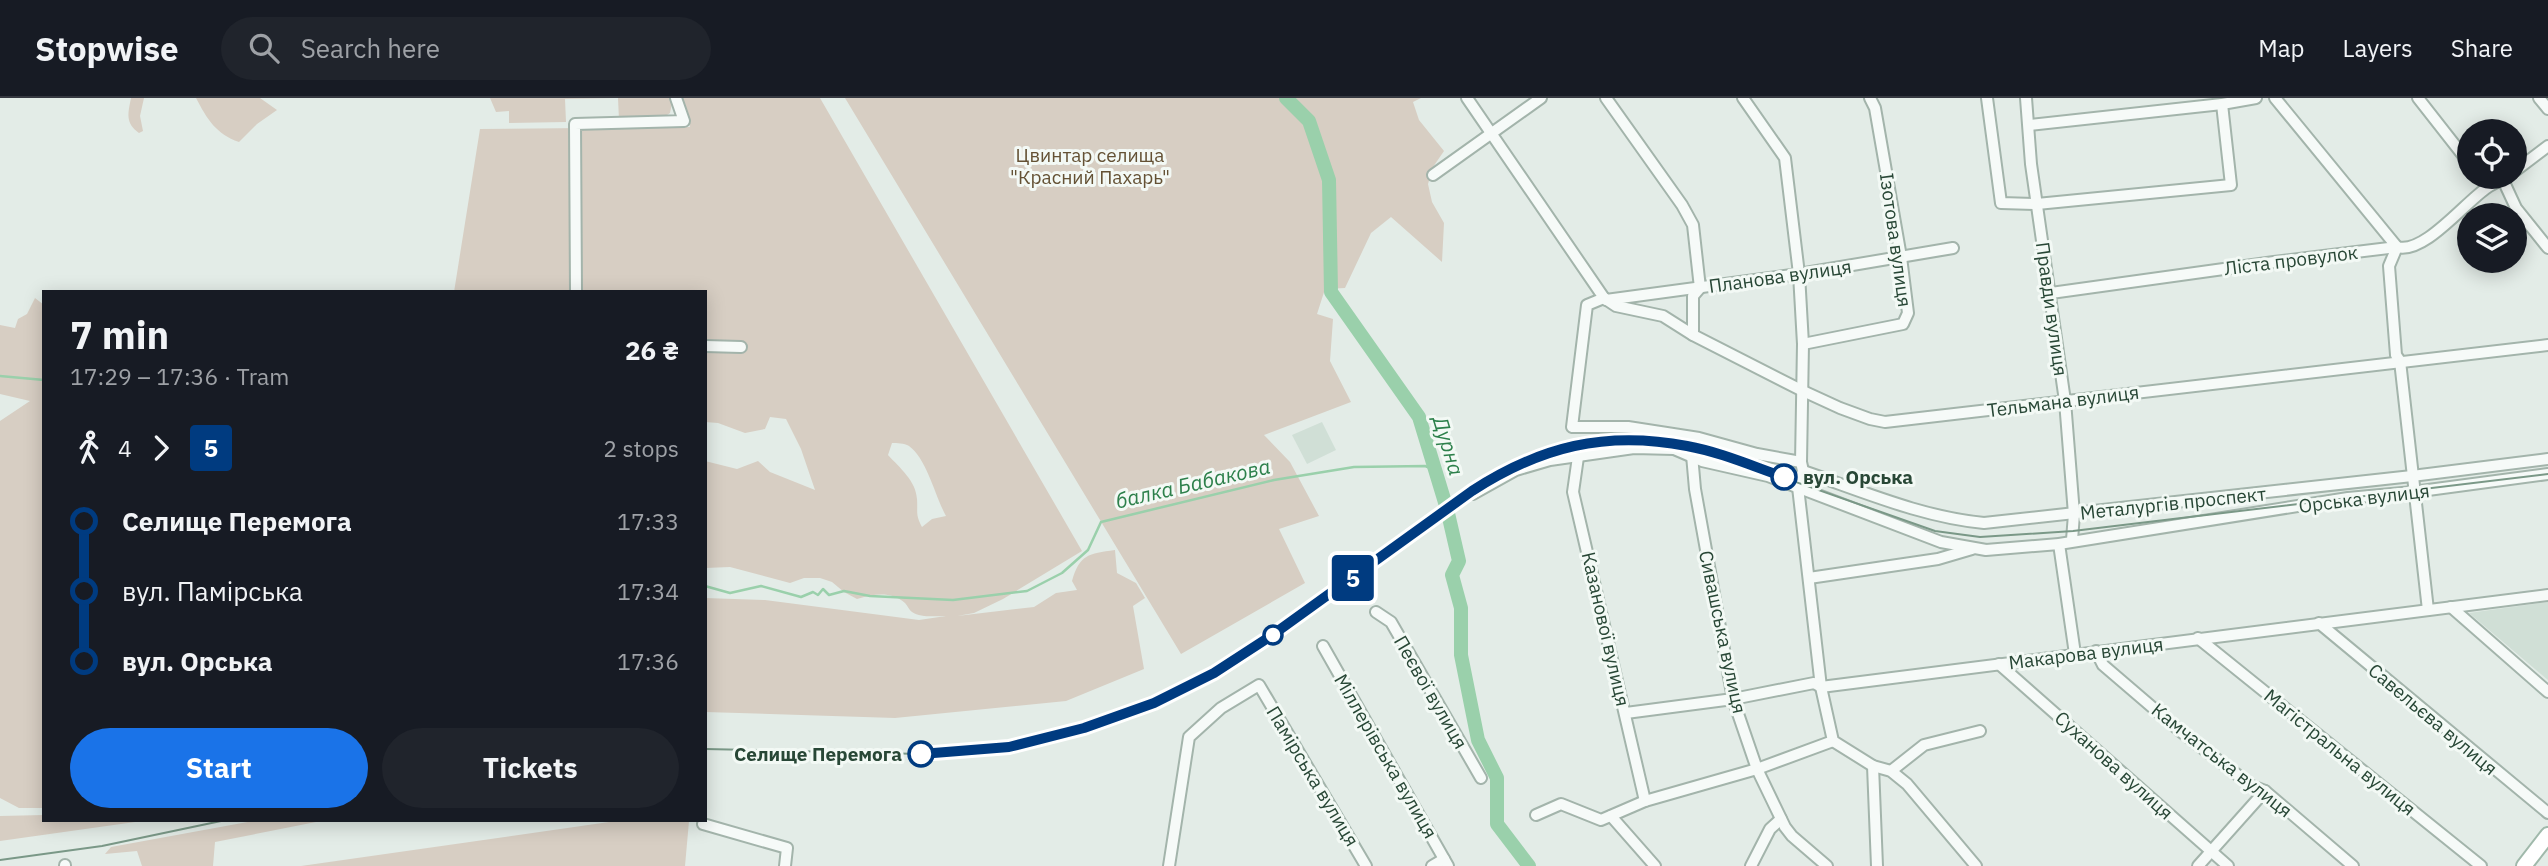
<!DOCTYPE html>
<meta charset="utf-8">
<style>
body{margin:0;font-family:"IBM Plex Sans",sans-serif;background:#20242c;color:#f1f3f6;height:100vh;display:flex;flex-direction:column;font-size:26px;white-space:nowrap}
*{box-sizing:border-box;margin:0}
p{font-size:23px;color:#9ea1a6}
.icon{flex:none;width:38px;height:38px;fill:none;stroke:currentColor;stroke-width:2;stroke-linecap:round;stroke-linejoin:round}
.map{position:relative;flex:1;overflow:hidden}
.side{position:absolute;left:42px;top:192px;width:665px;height:532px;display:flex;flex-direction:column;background:#171b24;border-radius:0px;box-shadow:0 4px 18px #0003}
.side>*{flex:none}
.badge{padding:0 14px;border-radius:5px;font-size:24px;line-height:46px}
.tools{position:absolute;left:2457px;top:21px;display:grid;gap:14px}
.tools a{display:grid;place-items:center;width:70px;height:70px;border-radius:50%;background:#171b24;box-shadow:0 4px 18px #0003;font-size:35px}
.map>.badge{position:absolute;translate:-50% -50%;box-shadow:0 0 0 4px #fff}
.legs{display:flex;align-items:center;gap:10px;height:77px;padding:0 28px;font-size:23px}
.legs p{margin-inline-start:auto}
.overview{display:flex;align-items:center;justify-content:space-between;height:119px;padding:0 28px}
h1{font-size:38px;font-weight:800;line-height:52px}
.primary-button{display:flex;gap:14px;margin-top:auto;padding:14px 28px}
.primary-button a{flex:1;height:80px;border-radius:42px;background:#1a73e8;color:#fff;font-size:28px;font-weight:800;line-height:80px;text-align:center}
.primary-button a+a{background:#20242c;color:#f1f3f6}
ul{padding:0 28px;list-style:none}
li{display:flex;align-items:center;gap:24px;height:70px;font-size:26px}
li i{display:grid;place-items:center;width:10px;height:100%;margin:0 9px;background:currentColor}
li i::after{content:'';width:18px;height:18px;margin:-9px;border:5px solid;border-radius:50%;background:#171b24}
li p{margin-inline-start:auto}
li:first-child i{background:linear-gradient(#0000 50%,currentColor 0)}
li:last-child i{background:linear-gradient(currentColor 50%,#0000 0)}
header{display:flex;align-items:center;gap:42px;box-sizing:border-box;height:98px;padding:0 35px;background:#171b24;border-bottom:2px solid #363941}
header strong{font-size:33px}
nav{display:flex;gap:38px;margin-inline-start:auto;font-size:24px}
.search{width:490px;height:63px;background:#20242c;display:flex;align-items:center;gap:18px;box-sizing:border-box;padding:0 24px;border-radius:38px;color:#9ea1a6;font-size:26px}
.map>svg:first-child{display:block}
</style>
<header>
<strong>Stopwise</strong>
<div class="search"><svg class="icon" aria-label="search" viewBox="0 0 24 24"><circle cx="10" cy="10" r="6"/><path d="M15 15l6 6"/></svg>Search here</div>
<nav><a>Map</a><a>Layers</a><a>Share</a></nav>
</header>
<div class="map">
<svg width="2548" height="768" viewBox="0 0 2548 768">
<rect width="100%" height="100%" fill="#e3ece7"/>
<g fill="#d0dfd6">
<polygon points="1322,324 1336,352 1307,366 1292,337"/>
<polygon points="2548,504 2548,582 2469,515"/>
</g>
<g fill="#d7cec3" fill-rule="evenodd">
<path d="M131,0H144L140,18L143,33L139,35C125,25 128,15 131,0Z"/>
<path d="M196,0H260L277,12L257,26L239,44C216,36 207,21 196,0Z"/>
<polygon points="490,0 616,0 565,1 566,24 509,25 509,13 496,14"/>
<polygon points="618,0 671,0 672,5 670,15 661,21 619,22"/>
<path d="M682,0H820L1082,453L1003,501L974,515L957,518L1034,509L1056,495L1077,492L1072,483C1080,456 1088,456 1115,452L1117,475L1136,485L1145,500L1133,508L1144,571L1066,603L895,620L705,614V500L765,502L919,522L946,518C936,518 921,520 912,514C909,512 908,508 905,505C891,493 874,496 857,501L844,494L832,484L820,480H804L790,485L730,469L705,470V363L737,371L758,363L770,374L815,392L801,351L786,321L770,319L765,331L745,335L718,325L705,324V194H454L480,31L690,29ZM892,345C897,345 904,345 909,348C927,361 935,398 946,418L932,421L922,429C915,416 918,414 917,401C916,383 900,370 888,357Z"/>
<polygon points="845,0 1421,0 1413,4 1419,22 1444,53 1433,69 1428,86 1432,104 1444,125 1442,164 1391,119 1371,135 1345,190 1325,191 1317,216 1333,221 1330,263 1351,304 1264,337 1290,364 1319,418 1279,431 1305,485 1181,556"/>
<polygon points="35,200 44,207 44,710 19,710 0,700 0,323 30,303 0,296 0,227 15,230 18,221 27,216"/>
<polygon points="44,717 44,723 135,724 0,743 0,718"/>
<polygon points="253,723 321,723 215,744 213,768 142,768 137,753 105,756 111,749"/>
<polygon points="616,723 689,723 685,768 301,768"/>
</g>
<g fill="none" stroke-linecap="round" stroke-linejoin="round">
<g stroke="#9ad0ab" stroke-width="2.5">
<polyline points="0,278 44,282"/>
<polyline points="705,488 730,495 761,488 801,499 813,494 818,497 823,491 829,497 844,493 870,498 953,502 1027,493 1062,475 1088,452 1101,424 1274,382 1354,369 1425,368 1435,372"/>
</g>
<polyline stroke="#9ad0ab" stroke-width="14" points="1286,0 1309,23 1329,82 1331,194 1419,319 1447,411 1459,463 1452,477 1461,510 1461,557 1478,642 1497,680 1497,726 1529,768"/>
<defs>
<g id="minor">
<polyline points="1467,0 1604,200 1587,207 1572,329 1628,329 1699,340 1757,356 1801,364"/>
<polyline points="1606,0 1682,107 1693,127 1700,190 1693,198 1693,237"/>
<polyline points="1743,0 1785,60 1799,176 1803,246 1801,364 1803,373 1798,389 1821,589 1833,643 1873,668 1891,673 1907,686 1976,768"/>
<polyline points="1987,0 2001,105 2037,106 2231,87 2222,6"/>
<polyline points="2026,0 2031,66 2065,303 2074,416 2072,442"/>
<polyline points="2275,0 2397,149 2389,168 2396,257 2400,263 2428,512"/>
<polyline points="2418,0 2469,65"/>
<polyline points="2539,0 2548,11"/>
<polyline points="2029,27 2222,6 2256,0"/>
<polyline points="2515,73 2548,48"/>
<polyline points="1433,77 1541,0"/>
<polyline points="2503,82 2516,110 2548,150"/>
<polyline points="576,194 575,26 684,23 676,0"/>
<path d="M2051,195L2274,164L2397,149C2424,157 2465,104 2488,89C2494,85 2501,83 2507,79"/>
<polyline points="1604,200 1616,208 1663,218 1693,237 1803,293 1840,310 1870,321 1885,324 2548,247"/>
<polyline points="1606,202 1799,176 1953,150"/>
<polyline points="1803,246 1903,226 1908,215 1901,159 1875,10 1870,0"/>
<polyline points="705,248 741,249"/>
<polyline points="1692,357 1695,391 1733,601 1757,671 1785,729 1792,738 1827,768"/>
<polyline points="1578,359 1573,394 1645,703"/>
<path d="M1803,373C1862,393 1921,419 1984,425L2412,378L2548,361"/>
<polyline points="1473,396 1516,372 1550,362 1634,350 1674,351 1702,363 1768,378 1941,444 1986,452 2059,446 2348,400 2413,394 2548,376"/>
<polyline points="2059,446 2075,556"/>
<polyline points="1809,480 1938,461 1972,451"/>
<polyline points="2451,509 2548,594"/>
<polyline points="1376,514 1391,524 1481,680"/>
<polyline points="2319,525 2548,715"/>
<polyline points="2198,540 2481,768"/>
<polyline points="1323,548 1448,768"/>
<polyline points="2096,553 2103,567 2180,633 2252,688 2265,693 2353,768"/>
<polyline points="1999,566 2228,768"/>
<polyline points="1626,615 1733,601 1814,585 1821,589 2548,497"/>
<polyline points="1873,668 1877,768"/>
<polyline points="1891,673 1924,647 1980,633"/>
<polyline points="1536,717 1561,706 1601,722 1645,703 1757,671 1833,643"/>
<polyline points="1611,718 1655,768"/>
<polyline points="703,726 787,750 785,768"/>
<polyline points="65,768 65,767"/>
<polyline points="1169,768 1189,639 1221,610 1259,587 1366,768"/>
<polyline points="1432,768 1444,761"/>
<polyline points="1751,768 1770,731 1781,721"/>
<polyline points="2198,768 2265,693"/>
</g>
<polyline id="major" points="2524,768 2548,737"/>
</defs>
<use href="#minor" stroke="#a3b4ab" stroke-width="14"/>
<use href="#major" stroke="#a0b9ab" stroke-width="18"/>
<use href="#minor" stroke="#f6faf8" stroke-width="10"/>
<use href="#major" stroke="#fff" stroke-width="14"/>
<g stroke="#7a9887" stroke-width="2">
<polyline points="705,651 921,656 1009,649 1084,630 1154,605 1214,575 1302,517 1472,393 1505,372 1566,348 1624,342 1688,348 1739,364 1935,433 1980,439 2073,433 2548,376"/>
<polyline points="0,762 102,748 221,723"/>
</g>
</g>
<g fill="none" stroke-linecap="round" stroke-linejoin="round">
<defs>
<path id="line-1" d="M921,656L1009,649L1084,630L1154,605L1214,575L1271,538L1472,393C1540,349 1605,332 1687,348C1720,354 1752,368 1784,379"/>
</defs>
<use href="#line-1" stroke="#fff" stroke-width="16"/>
<use href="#line-1" stroke="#003b80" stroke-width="10"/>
</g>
<g fill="#fff" stroke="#003b80" stroke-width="3.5">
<circle cx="1784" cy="379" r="12"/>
<circle cx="1273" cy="537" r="9"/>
<circle cx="921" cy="656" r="12"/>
</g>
<g text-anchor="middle" stroke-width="6" stroke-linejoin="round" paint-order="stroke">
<g font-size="19" fill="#645134" stroke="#f3f9f5">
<text x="1090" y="64">Цвинтар селища<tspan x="1090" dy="22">"Красний Пахарь"</tspan></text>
</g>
<g font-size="19" fill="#284736" stroke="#f3f9f5">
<text transform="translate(1896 142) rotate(82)" y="7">Ізотова вулиця</text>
<text transform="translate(2291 162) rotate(-7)" y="7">Ліста провулок</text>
<text transform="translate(1780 178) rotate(-8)" y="7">Планова вулиця</text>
<text transform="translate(2052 211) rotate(82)" y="7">Правди вулиця</text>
<text transform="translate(2063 303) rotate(-7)" y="7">Тельмана вулиця</text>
<text transform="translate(2364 400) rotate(-7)" y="7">Орська вулиця</text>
<text transform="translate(2173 405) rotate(-6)" y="7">Металургів проспект</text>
<text transform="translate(1606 531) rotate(77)" y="7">Казанової вулиця</text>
<text transform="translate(1723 534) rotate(78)" y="7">Сивашська вулиця</text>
<text transform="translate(2086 555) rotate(-7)" y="7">Макарова вулиця</text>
<text transform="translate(1431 594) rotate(60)" y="7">Пеєвої вулиця</text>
<text transform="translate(2433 621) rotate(40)" y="7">Савельєва вулиця</text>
<text transform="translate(2340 654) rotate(39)" y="7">Магістральна вулиця</text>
<text transform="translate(1386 658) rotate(60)" y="7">Міллерівська вулиця</text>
<text transform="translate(2222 662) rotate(38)" y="7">Камчатська вулиця</text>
<text transform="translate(2114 667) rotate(42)" y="7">Суханова вулиця</text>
<text transform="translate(1313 678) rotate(59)" y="7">Памірська вулиця</text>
</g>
<g font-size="19" font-weight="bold" fill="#284736" stroke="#f3f9f5" text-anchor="start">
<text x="1803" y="386">вул. Орська</text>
<text x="902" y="663" text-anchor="end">Селище Перемога</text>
</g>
<g font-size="21" font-style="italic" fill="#2d804b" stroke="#f3f9f5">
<text transform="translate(1448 348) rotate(73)" y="7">Дурна</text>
<text transform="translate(1193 386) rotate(-13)" y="7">балка Бабакова</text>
</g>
</g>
</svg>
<div class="tools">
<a><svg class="icon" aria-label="locate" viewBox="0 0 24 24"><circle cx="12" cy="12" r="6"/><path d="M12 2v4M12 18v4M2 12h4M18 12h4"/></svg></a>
<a><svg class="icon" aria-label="layers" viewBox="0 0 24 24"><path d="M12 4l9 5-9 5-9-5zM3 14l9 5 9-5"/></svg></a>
</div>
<b class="badge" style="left:1353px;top:480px;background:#003b80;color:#fff">5</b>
<section class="side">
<div class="overview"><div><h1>7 min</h1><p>17:29 – 17:36 · Tram</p></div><b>26 ₴</b></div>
<div class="legs"><svg class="icon" aria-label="walk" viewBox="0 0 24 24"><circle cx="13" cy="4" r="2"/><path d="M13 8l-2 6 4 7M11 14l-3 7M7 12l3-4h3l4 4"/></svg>4<svg class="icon" aria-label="forward" viewBox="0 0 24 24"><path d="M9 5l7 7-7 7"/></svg><b class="badge" style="background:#003b80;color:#fff">5</b><p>2 stops</p></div>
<ul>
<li><i style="color:#003b80"></i><b>Селище Перемога</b><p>17:33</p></li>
<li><i style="color:#003b80"></i><span>вул. Памірська</span><p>17:34</p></li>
<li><i style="color:#003b80"></i><b>вул. Орська</b><p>17:36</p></li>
</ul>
<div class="primary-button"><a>Start</a><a>Tickets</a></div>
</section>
</div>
